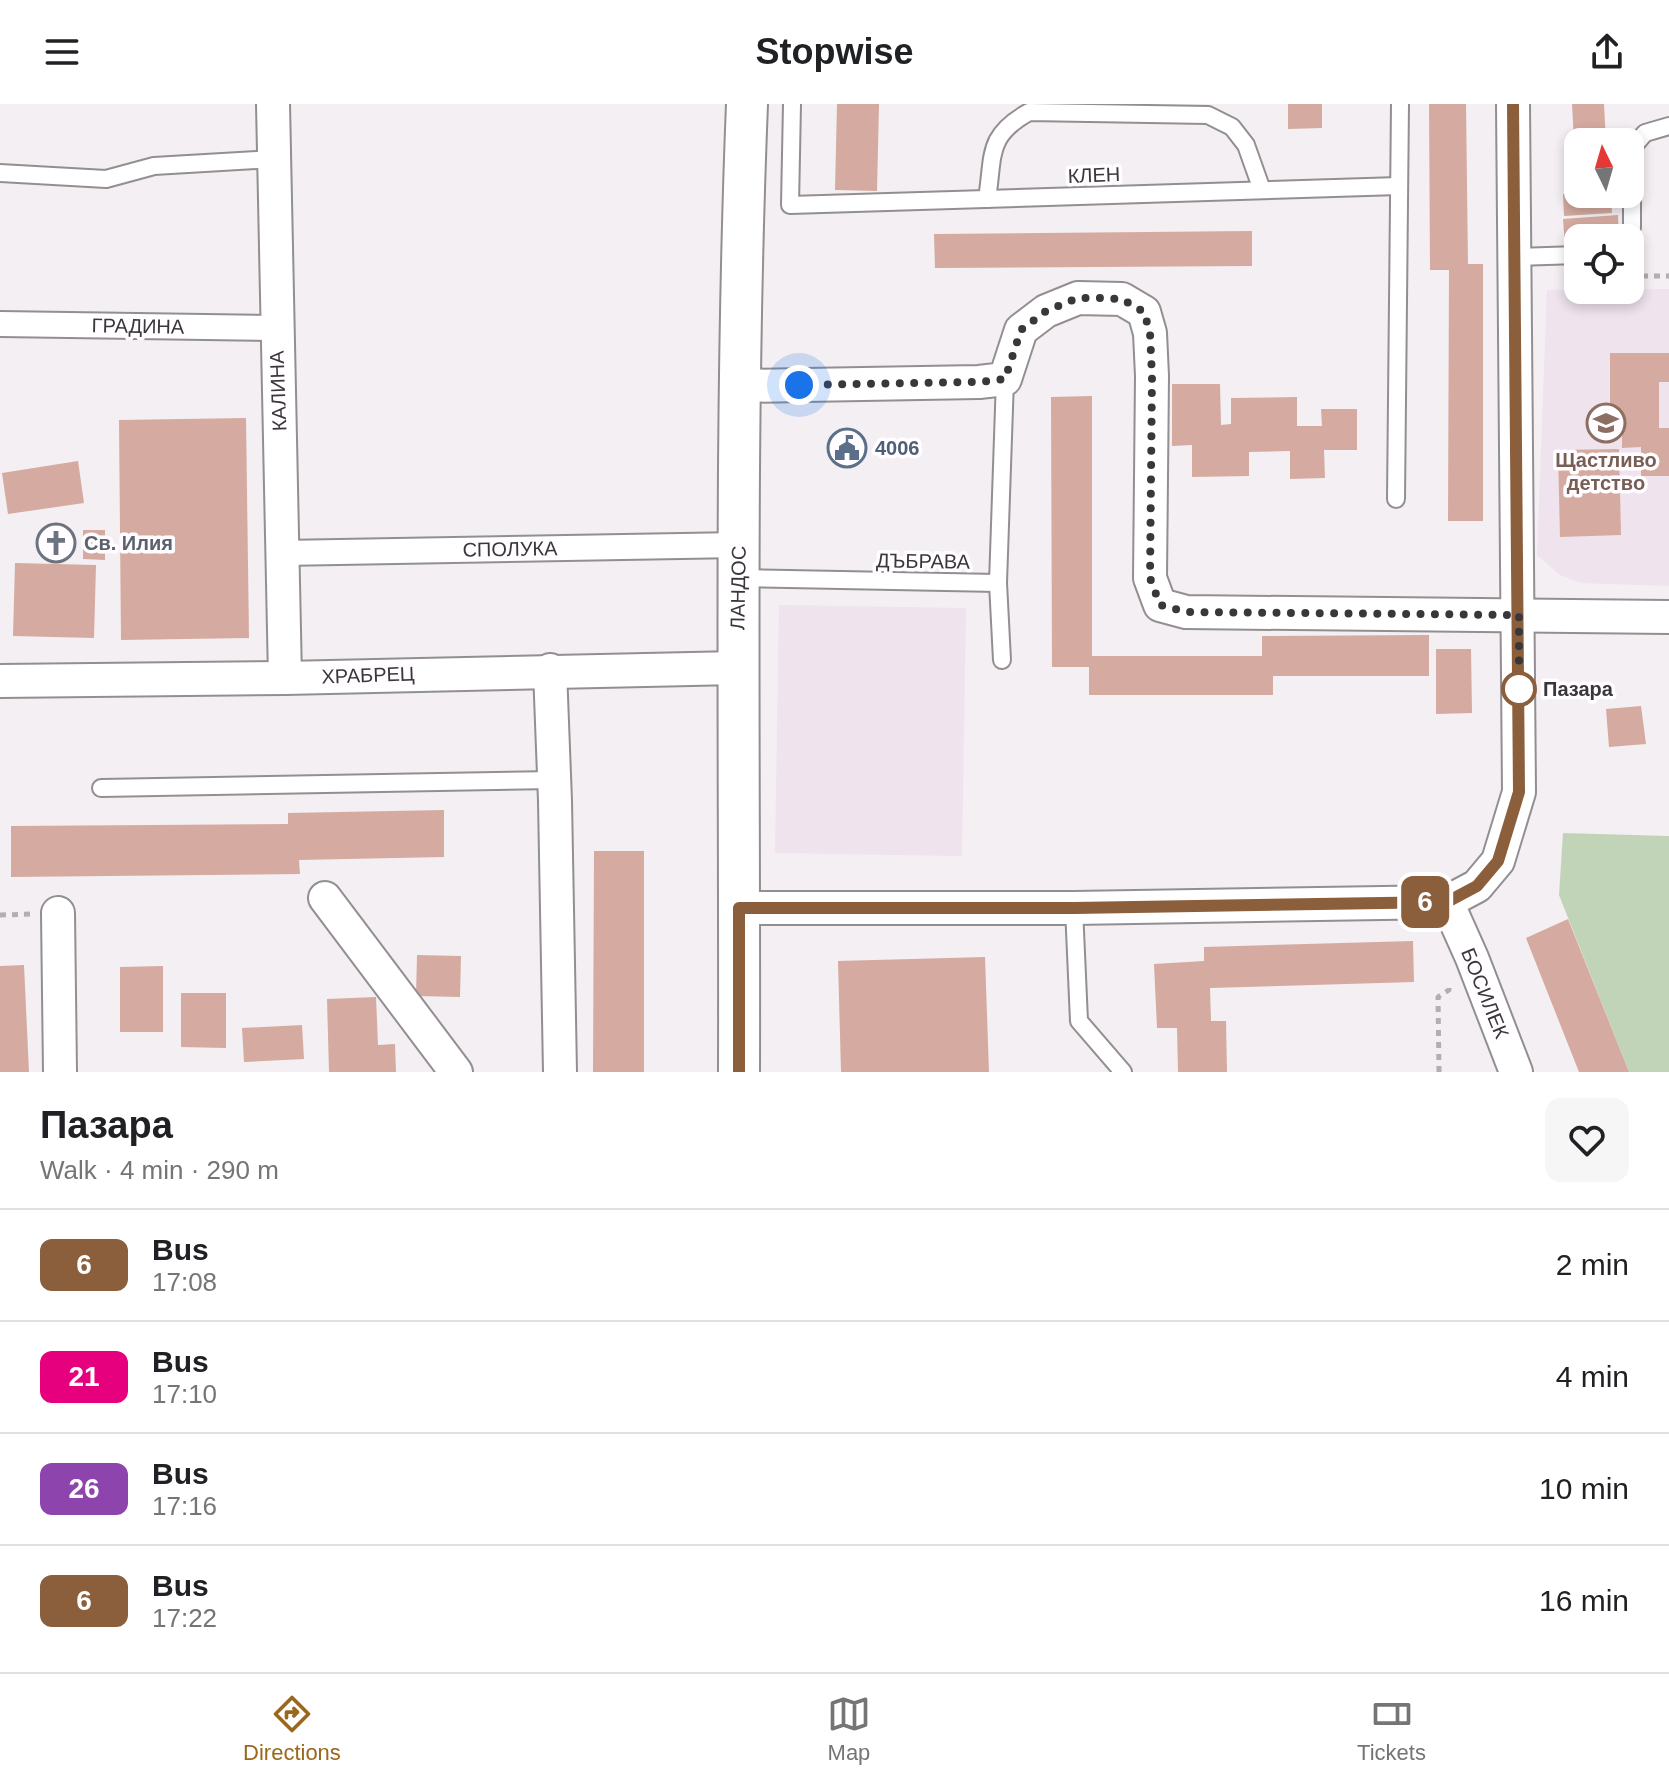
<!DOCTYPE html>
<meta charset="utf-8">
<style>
body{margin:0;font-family:Arial,sans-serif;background:#f6f6f6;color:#202124;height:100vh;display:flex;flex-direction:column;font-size:30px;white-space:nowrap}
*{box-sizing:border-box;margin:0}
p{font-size:26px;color:#757577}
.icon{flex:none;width:44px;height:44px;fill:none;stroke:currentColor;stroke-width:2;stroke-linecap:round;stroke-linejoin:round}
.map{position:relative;height:968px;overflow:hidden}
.details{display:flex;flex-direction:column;background:#fff;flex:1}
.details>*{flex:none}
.badge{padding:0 16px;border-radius:12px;font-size:28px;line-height:52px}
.needle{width:52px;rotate:355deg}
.controls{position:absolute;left:1564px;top:24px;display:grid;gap:16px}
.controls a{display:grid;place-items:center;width:80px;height:80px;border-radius:16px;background:#fff;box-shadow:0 4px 12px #0003;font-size:40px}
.you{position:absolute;width:40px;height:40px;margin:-20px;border:6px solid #fff;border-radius:50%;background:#1a73e8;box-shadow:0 0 0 12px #1a73e833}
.map>.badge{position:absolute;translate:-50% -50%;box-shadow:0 0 0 4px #fff}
.round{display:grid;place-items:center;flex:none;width:84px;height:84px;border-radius:16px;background:#f6f6f6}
.overview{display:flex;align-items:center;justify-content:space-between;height:136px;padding:0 40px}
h1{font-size:38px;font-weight:800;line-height:60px}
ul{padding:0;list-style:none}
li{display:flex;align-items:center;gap:24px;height:112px;padding:0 40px;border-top:2px solid #e0e0e0}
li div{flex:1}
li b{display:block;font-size:30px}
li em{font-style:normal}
li .badge{min-width:88px;font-weight:700;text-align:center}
header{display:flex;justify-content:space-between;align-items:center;height:104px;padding:0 40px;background:#fff;font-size:36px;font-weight:800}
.menu{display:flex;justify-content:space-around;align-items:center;height:112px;border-top:2px solid #e0e0e0;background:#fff;font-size:22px;color:#757577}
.menu a{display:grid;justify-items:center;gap:4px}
.menu .current{color:#9a671c}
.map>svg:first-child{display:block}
</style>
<header><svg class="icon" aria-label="menu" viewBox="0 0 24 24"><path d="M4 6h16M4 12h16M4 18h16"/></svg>Stopwise<svg class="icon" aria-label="share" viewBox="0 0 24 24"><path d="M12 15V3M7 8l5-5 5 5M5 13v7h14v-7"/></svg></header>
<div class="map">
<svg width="1669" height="968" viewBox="0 0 1669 968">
<rect width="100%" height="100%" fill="#f4eff3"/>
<g fill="#efe3ed">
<polygon points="1669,185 1669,482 1581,479 1560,471 1537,451 1547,186"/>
<polygon points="779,501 966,504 962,752 775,749"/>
</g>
<polygon fill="#c1d4b8" points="1563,729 1669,732 1669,968 1629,968 1559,791"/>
<g fill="#d5aaa0">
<polygon points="837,0 879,0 877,87 835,86"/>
<polygon points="1288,0 1322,0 1322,24 1288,25"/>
<polygon points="1429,0 1466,0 1468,160 1483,160 1483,417 1448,417 1449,166 1430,166"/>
<polygon points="1572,0 1604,0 1606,38 1578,38 1578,56 1575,56"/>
<polygon points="1567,63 1578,63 1578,86 1569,87"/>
<polygon points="1578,89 1611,90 1612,109 1564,112 1563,90"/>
<polygon points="1618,111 1619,134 1578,134 1578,141 1565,142 1563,115"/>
<polygon points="1252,127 1252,162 935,164 934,130"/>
<polygon points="1610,249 1669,249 1669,278 1659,278 1659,324 1669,324 1669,372 1641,372 1641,343 1622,344 1622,330 1610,330"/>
<polygon points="1172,280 1220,280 1221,321 1231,320 1231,294 1297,293 1297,322 1322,322 1321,305 1357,305 1357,346 1324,346 1325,374 1290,375 1290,347 1249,348 1249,372 1192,373 1192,341 1172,342"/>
<polygon points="1092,292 1092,552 1262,552 1262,532 1429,531 1429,572 1273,572 1273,591 1089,591 1089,563 1052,563 1051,293"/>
<polygon points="246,314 249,534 121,536 119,316"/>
<polygon points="1619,345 1621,431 1560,433 1558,346"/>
<polygon points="78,357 84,399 8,410 2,369"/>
<polygon points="83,426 105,426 105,456 83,455"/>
<polygon points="15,459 96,461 94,534 13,532"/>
<polygon points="1436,545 1471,545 1472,609 1436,610"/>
<polygon points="1641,602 1646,640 1609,643 1606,605"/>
<polygon points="444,706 444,753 299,756 300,770 11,773 11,722 288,720 288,709"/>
<polygon points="594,747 644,747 644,968 593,968"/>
<polygon points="1568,815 1629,968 1579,968 1526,834"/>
<polygon points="1413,837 1414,878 1210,884 1211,917 1226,917 1227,968 1178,968 1177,924 1157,924 1154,860 1204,857 1204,843"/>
<polygon points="417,851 461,852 460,893 416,892"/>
<polygon points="985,853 989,968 841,968 838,857"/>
<polygon points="24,861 29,968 0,968 0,862"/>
<polygon points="163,862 163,928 120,928 120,863"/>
<polygon points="181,889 226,889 226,944 181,943"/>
<polygon points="376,893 378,941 395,940 396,968 329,968 327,895"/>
<polygon points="302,921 304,955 244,958 242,924"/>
</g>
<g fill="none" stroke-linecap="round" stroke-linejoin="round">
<defs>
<g id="service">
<polyline points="792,0 790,101 1399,82"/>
<polyline points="0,69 106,75 154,62 274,55"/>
<path d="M987,95C994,51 986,32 1029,8L1208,11L1232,23L1246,41L1262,86"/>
<polyline points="1628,134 1632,123 1632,44 1645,29 1669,22"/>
<polyline points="1513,153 1578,151"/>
<polyline points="1396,395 1400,0"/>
<polyline points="740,474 998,479 1005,275"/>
<polyline points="998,479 1002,556"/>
<polyline points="101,684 554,676"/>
<polyline points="1074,804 1079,917 1123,968"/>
</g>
<g id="pedestrian">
<polyline points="0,220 276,224"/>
<polyline points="282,449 739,441"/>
</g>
<g id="minor">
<polyline points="273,0 285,574"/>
<polyline points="740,282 979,278 1005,275 1021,226 1046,207 1078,194 1122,195 1144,208 1150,229 1152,272 1150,474 1160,501 1186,508 1669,513"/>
<polyline points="550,566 555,697 560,968"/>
<polyline points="0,577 285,574 737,564"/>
<polyline points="325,794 456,968"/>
<polyline points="1447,798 1472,854 1516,968"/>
<polyline points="739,804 1074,804 1447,798 1477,782 1498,757 1519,688 1513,0"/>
<polyline points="58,809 60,968"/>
</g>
<path id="tertiary" d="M739,968C740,645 734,323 747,0"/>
</defs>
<use href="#service" stroke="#928e92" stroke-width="20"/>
<use href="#pedestrian" stroke="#928e92" stroke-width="28"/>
<use href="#minor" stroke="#928e92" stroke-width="36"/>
<use href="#tertiary" stroke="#928e92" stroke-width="44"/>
<g stroke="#b2aeb1" stroke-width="5" stroke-dasharray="6 6" stroke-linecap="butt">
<polyline points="1630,172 1669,172"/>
<polyline points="0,811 33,810"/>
<polyline points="1439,968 1438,893 1449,886 1449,880"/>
</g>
<use href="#service" stroke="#fff" stroke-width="16"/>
<use href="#pedestrian" stroke="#fff" stroke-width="24"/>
<use href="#minor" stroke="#fff" stroke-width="32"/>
<use href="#tertiary" stroke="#fff" stroke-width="40"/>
</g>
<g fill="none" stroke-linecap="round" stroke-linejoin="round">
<defs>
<polyline id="line" points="739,968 739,804 1074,804 1447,798 1477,782 1498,757 1519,688 1513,0"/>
</defs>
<use href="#line" stroke="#fff" stroke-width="18"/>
<use href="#line" stroke="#8b5e3c" stroke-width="12"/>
<polyline stroke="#393739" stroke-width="8" stroke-dasharray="0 14.4" points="799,281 979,278 1005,275 1021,226 1046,207 1078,194 1100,194 1122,195 1144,208 1150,229 1152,272 1150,474 1160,501 1186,508 1519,511 1519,599 1519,585"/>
</g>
<defs>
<symbol id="school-ring" viewBox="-11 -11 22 22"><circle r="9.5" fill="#fffdff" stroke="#8d6e63" stroke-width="1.5"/><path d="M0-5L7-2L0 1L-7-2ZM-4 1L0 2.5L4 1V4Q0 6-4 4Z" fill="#8d6e63"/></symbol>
<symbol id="civic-ring" viewBox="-11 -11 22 22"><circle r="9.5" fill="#fffdff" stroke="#5c6f8a" stroke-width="1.5"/><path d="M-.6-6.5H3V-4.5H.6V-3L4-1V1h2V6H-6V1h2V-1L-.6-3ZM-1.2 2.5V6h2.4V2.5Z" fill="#5c6f8a"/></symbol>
<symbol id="church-ring" viewBox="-11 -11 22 22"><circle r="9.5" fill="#fffdff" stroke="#6b7280" stroke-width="1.5"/><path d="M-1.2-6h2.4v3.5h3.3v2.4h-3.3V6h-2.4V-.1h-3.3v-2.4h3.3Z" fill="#6b7280"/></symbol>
</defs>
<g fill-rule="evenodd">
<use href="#school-ring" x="1584" y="297" width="44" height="44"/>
<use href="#civic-ring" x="825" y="322" width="44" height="44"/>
<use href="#church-ring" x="34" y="417" width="44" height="44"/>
</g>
<circle fill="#fff" stroke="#8b5e3c" stroke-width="4" cx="1519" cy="585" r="16"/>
<g text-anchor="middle" stroke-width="7" stroke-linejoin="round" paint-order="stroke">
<g font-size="20" fill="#393739" stroke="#fffdff">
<text transform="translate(1094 71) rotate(-2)" y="7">КЛЕН</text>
<text transform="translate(138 222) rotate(1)" y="7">ГРАДИНА</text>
<text transform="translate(278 287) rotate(-92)" y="7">КАЛИНА</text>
<text transform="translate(510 445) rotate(-1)" y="7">СПОЛУКА</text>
<text transform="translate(923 457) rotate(1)" y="7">ДЪБРАВА</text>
<text transform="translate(738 484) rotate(-89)" y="7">ЛАНДОС</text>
<text transform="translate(368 571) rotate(-2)" y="7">ХРАБРЕЦ</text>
<text transform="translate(1485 889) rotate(68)" y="7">БОСИЛЕК</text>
</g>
<g font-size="20" font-weight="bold" fill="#4e5e75" stroke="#fffdff" text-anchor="start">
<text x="875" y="351">4006</text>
</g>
<g font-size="20" font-weight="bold" fill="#785e54" stroke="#fffdff">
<text x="1606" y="363">Щастливо<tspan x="1606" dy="23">детство</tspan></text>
</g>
<g font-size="20" font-weight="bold" fill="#5b616d" stroke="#fffdff" text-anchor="start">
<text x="84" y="446">Св. Илия</text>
</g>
<g font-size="20" font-weight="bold" fill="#393739" stroke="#fffdff" text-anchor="start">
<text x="1543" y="592">Пазара</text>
</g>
</g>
</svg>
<div class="controls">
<a><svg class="needle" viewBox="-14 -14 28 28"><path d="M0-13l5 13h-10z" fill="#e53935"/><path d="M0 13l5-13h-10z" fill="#757577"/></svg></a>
<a><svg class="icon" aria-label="locate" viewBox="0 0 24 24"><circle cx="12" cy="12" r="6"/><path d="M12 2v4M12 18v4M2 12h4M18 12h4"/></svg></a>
</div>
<div class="you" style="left:799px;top:281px"></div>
<b class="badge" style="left:1425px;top:798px;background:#8b5e3c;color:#fff">6</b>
</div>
<section class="details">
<div class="overview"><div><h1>Пазара</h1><p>Walk · 4 min · 290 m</p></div><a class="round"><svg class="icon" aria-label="heart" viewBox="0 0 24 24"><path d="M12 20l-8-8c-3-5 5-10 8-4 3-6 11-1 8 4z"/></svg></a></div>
<ul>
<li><span class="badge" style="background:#8b5e3c;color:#fff">6</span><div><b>Bus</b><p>17:08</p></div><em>2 min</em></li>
<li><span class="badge" style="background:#e6007e;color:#fff">21</span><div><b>Bus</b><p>17:10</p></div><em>4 min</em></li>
<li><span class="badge" style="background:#8e44ad;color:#fff">26</span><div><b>Bus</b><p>17:16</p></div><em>10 min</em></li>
<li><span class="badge" style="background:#8b5e3c;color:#fff">6</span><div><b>Bus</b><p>17:22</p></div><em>16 min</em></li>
</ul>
</section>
<nav class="menu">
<a class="current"><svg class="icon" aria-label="directions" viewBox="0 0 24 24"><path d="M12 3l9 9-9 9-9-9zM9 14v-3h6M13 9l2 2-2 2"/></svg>Directions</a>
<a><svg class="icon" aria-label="map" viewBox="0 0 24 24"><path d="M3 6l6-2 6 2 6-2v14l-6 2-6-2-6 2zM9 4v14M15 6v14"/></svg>Map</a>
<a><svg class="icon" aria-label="tickets" viewBox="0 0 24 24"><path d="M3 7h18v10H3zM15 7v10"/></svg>Tickets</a>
</nav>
